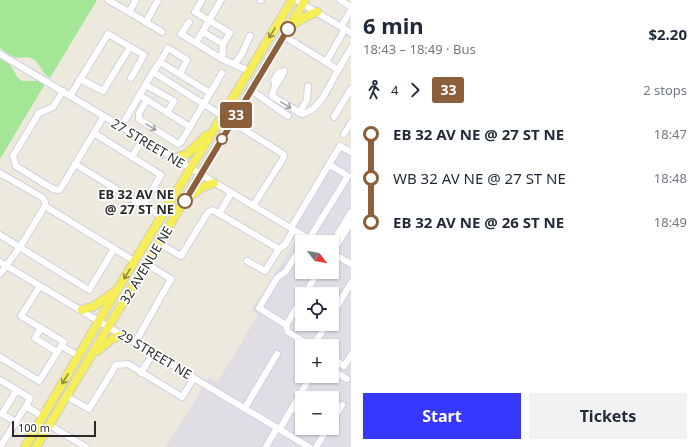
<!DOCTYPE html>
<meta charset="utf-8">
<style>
body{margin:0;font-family:"Noto Sans",sans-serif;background:#f2f2f3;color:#1f2937;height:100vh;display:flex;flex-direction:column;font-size:15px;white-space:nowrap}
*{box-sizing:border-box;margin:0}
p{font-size:13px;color:#747a83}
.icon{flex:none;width:22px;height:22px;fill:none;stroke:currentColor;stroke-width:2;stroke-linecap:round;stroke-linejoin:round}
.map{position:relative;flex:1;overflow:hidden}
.details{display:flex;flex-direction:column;background:#fff;width:348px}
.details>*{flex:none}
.badge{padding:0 8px;border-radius:3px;font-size:14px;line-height:26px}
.needle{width:26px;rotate:121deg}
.fabs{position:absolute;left:295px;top:235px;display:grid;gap:8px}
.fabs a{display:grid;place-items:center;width:44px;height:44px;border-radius:0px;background:#fff;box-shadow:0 1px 3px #0004;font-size:20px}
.scale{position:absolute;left:12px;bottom:10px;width:84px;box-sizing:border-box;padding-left:4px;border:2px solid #2a2a2a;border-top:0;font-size:11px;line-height:14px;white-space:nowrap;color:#2a2a2a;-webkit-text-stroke:3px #fff;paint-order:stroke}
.map>.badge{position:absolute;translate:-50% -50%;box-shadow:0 0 0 2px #fff}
.legs{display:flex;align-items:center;gap:6px;height:44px;padding:0 12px;font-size:13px}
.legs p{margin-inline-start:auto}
.headline{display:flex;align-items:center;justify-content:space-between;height:68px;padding:0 12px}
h1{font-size:22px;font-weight:700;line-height:30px}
.button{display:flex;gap:8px;margin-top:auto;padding:8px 12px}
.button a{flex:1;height:46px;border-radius:0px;background:#3637ff;color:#fff;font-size:16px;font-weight:700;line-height:46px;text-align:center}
.button a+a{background:#f2f2f3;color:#1f2937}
ul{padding:0 12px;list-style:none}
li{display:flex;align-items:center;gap:14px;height:44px;font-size:15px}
li i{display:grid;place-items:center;width:6px;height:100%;margin:0 5px;background:currentColor}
li i::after{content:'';width:10px;height:10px;margin:-5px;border:3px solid;border-radius:50%;background:#fff}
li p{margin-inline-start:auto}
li:first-child i{background:linear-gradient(#0000 50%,currentColor 0)}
li:last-child i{background:linear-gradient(currentColor 50%,#0000 0)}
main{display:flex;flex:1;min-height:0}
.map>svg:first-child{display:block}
</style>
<main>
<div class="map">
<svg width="351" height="447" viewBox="0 0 351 447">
<rect width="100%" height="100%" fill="#ede9dc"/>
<path fill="#e0dde5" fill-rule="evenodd" d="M343,145L349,149L351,147V447H166L209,377L218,382L258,315L251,311L302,230L291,224ZM302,242H332V272H302ZM302,294H332V324H302ZM302,346H332V376H302ZM302,398H332V428H302Z"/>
<g fill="#a2e696">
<path d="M0,0H97L50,78C41,73 41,63 33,59C26,55 21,59 14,57C9,55 4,51 0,48Z"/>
<polygon points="0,58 10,64 17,77 22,81 40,81 45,84 0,159"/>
</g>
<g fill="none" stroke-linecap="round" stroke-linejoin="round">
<defs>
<g id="minor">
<polyline points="108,0 129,12 136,0"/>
<polyline points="158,0 146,22 162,32"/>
<polyline points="202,0 195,12 230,33 223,44"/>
<polyline points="221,0 196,43 222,59 249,71"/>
<polyline points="260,0 261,0"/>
<polyline points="296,0 351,33"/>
<polyline points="340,0 351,7"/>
<polyline points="129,12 146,22"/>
<polyline points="189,22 181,34 196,43"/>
<polyline points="341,27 351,10"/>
<polyline points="203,32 223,44 222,59"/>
<polyline points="284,36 326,62 345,29"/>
<polyline points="0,54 314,242"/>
<polyline points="160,62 168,48 187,60 180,74"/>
<polyline points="326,62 338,70 351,48"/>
<path d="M234,64C244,54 244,47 250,36"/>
<path d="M284,71C281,81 273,85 272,96L302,114C321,110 329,85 338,70"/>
<polyline points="153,72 160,62 210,93"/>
<polyline points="80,79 103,91 130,47"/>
<polyline points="275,84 274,80 279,72 283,72"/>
<polyline points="146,85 174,101 167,113"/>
<polyline points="251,90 288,116"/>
<polyline points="63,91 53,107 39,113 13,156 16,166 53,189 59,190 61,188 104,116"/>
<polyline points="70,96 108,34 144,55 131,78"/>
<polyline points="144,98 190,127"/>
<polyline points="147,100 139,113 139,119 178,144 181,142 222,73"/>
<polyline points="299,113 307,100 308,86"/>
<polyline points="334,117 351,89"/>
<polyline points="121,127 153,72 283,154 284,157 253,206"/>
<polyline points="94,133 132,157 142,140"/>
<polyline points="344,134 351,123"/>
<polyline points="132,157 161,175 143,205"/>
<polyline points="75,164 162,217"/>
<polyline points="0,173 43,198 45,202 45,206"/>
<polyline points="219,214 231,193"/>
<polyline points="291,228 340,146 351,152"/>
<polyline points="0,235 89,290 114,249"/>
<polyline points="309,239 348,176 330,165"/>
<polyline points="159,243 181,256 208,212 213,210 279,249 285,245 293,230"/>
<polyline points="332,244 351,212"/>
<polyline points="302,246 286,271 277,278 259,308 286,325 302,299"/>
<polyline points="332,253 351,222"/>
<polyline points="332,253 351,264"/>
<polyline points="247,261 265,271 279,249"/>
<polyline points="0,262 309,447"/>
<polyline points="0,274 20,247 45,206 134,261"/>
<polyline points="305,294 318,272"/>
<polyline points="332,315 351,283"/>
<polyline points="286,325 288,332 311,346"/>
<polyline points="41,328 35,338 57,352"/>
<polyline points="135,343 171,279 147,264"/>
<polyline points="61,346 79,356"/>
<polyline points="313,346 327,324"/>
<polyline points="0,357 39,381 64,342 21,316 40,286"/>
<polyline points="332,358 344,366 351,355"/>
<polyline points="332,370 347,379"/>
<polyline points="141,373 153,353"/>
<polyline points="0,380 30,398 26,406"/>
<polyline points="66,396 89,409 116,365 128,364 182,397 194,378"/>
<polyline points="245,408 277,354"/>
<polyline points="292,408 311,376"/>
<polyline points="332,421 342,405"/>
<polyline points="16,422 2,414 17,390"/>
<polyline points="49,425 86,447"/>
<polyline points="280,429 292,408 302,414"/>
<polyline points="0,447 26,406 43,417"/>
<polyline points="266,447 277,428"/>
<polyline points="316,447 328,428"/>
</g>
<g id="major">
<polyline points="292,25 307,16 317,12"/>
<polyline points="174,159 187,154 207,135"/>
<polyline points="190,196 203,187 214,183"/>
<polyline points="82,310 94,306 114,292"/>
<polyline points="97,351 112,339 122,335"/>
<polyline points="25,447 117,290 292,0"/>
<polyline points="36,447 305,0"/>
</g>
</defs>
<use href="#minor" stroke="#d1d1e4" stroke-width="8"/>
<use href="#major" stroke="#ccc" stroke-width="10"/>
<use href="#minor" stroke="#fff" stroke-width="6"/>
<use href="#major" stroke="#f6ee58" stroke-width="8"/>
</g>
<defs><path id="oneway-shaft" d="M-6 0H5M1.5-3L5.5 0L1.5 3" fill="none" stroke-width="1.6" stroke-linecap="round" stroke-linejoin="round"/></defs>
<g stroke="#908c41">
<use href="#oneway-shaft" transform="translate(272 33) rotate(121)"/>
<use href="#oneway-shaft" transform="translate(127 274) rotate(121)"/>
<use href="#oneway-shaft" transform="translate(65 379) rotate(121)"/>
</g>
<g stroke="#9f9f9f">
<use href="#oneway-shaft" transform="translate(286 105) rotate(32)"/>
<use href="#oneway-shaft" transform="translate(151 127) rotate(31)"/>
</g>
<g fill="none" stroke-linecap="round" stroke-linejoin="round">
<defs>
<polyline id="line-1" points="185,201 288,29"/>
</defs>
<use href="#line-1" stroke="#fff" stroke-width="9"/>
<use href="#line-1" stroke="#8b5e3c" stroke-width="6"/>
</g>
<g fill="#fff" stroke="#8b5e3c" stroke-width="2">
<circle cx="288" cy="29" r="7"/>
<circle cx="222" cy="139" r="5"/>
<circle cx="185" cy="201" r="7"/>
</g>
<g text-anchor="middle" stroke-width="3.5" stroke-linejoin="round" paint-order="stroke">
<g font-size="13" fill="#2a2a2a" stroke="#fff">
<text transform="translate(148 143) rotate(31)" y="5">27 STREET NE</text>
<text transform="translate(146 265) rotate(-59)" y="5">32 AVENUE NE</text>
<text transform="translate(155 354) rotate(31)" y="5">29 STREET NE</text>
</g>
<g font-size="13" font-weight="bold" fill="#2a2a2a" stroke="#fff" text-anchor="end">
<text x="174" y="199">EB 32 AV NE<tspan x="174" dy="15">@ 27 ST NE</tspan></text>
</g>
</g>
</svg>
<div class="fabs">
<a><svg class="needle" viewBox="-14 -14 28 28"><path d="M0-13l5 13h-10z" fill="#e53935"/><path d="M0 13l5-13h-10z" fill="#747a83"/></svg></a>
<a><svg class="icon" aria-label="locate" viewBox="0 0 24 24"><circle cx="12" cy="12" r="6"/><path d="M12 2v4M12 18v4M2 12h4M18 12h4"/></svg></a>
<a>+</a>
<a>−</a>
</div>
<div class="scale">100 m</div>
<b class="badge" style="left:236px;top:115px;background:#8b5e3c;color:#fff">33</b>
</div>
<section class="details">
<div class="headline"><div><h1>6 min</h1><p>18:43 – 18:49 · Bus</p></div><b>$2.20</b></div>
<div class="legs"><svg class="icon" aria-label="walk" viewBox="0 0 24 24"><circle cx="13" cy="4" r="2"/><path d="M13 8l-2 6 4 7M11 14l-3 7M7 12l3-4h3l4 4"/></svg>4<svg class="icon" aria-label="forward" viewBox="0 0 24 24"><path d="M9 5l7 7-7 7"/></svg><b class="badge" style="background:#8b5e3c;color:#fff">33</b><p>2 stops</p></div>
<ul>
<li><i style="color:#8b5e3c"></i><b>EB 32 AV NE @ 27 ST NE</b><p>18:47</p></li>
<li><i style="color:#8b5e3c"></i><span>WB 32 AV NE @ 27 ST NE</span><p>18:48</p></li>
<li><i style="color:#8b5e3c"></i><b>EB 32 AV NE @ 26 ST NE</b><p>18:49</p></li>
</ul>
<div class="button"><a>Start</a><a>Tickets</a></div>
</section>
</main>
